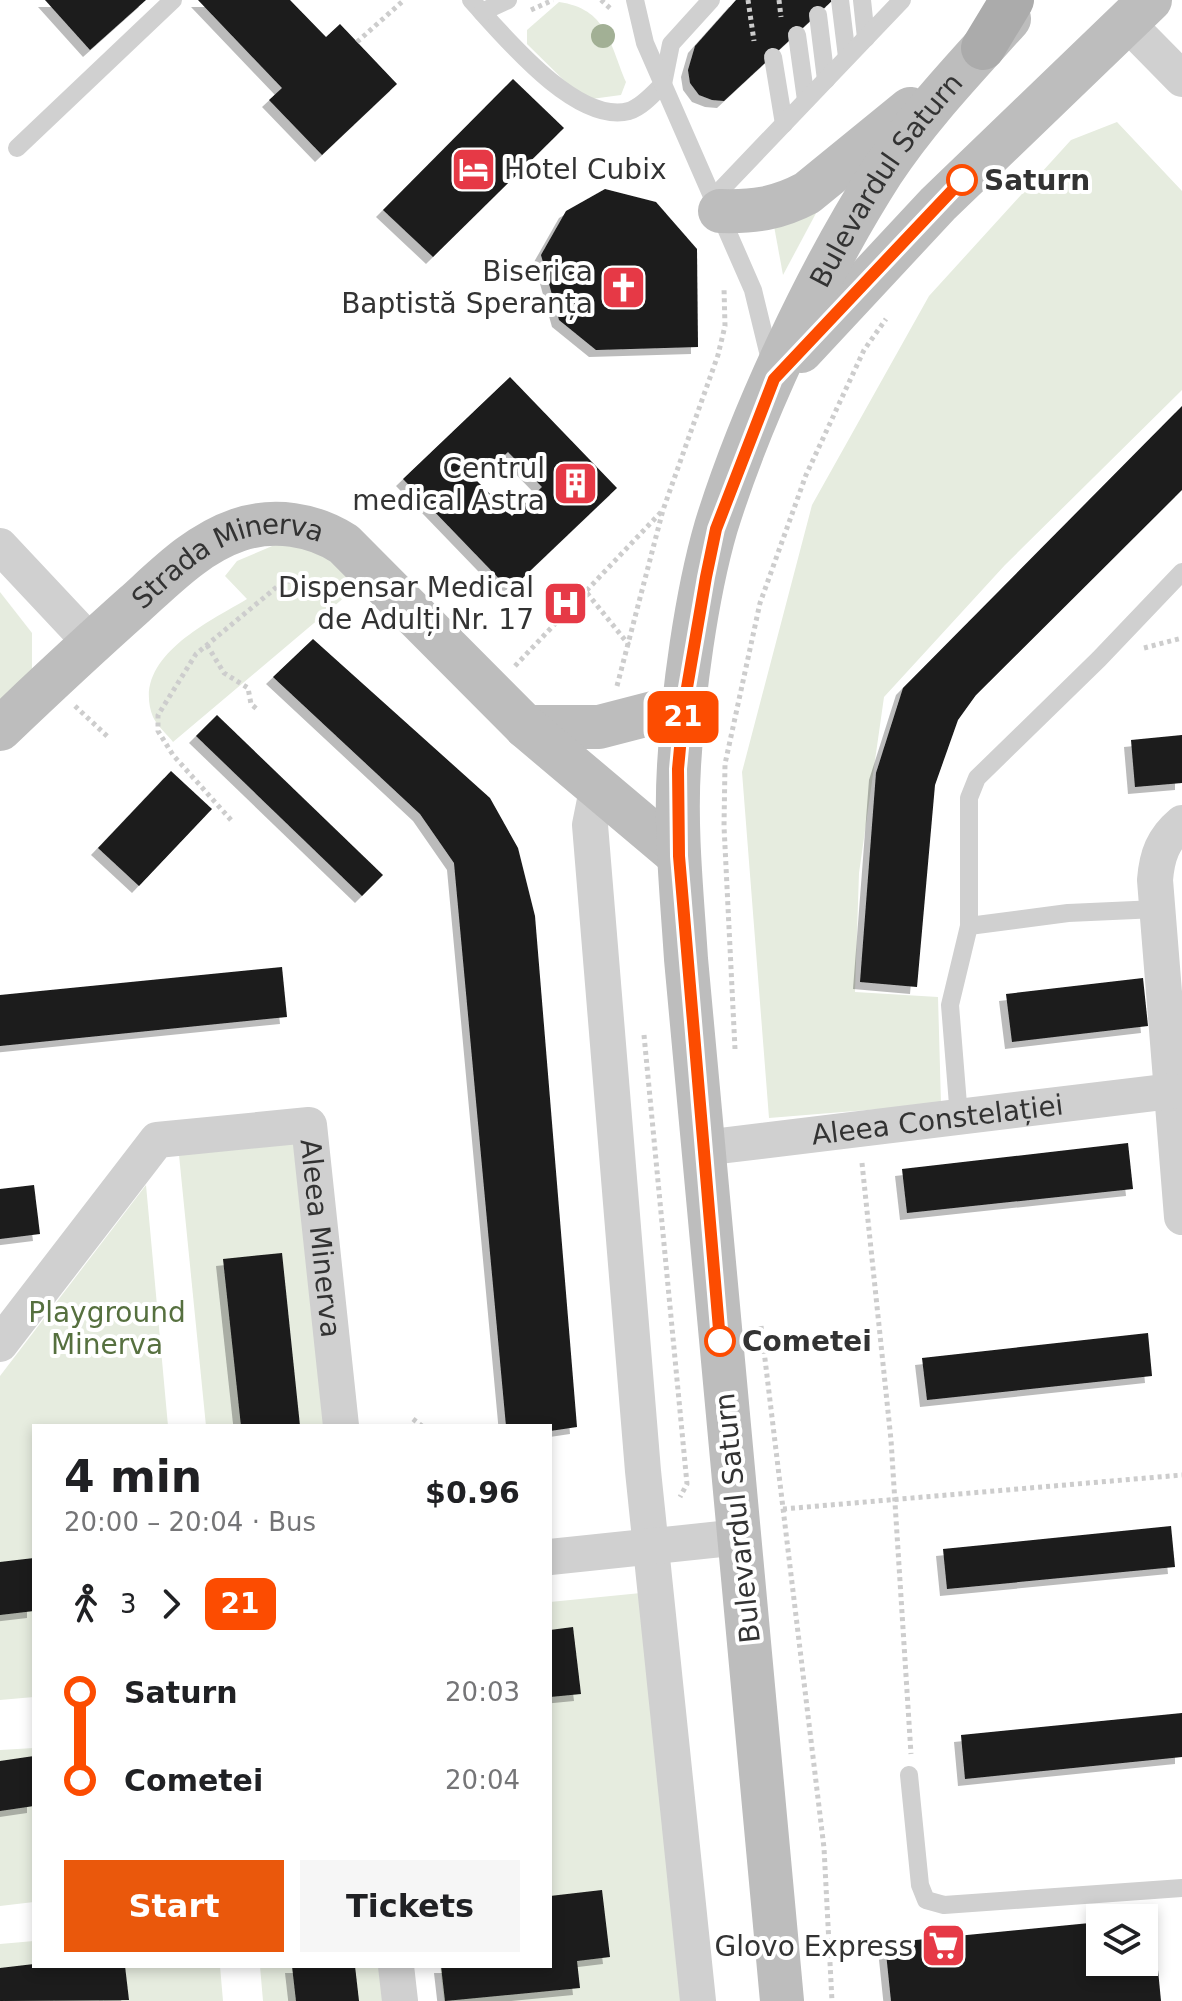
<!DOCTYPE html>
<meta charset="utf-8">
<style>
body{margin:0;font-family:"DejaVu Sans",sans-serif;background:#f6f6f6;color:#202124;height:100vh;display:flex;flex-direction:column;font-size:30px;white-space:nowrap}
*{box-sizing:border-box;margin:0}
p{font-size:26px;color:#757577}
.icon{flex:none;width:44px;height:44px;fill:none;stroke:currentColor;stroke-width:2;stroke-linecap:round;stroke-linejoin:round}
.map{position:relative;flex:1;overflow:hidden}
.sheet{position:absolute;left:32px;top:1424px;width:520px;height:544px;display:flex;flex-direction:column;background:#fff;border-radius:0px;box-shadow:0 4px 12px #0003}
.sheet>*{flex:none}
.badge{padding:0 16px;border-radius:12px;font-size:28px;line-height:52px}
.fabs{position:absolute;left:1086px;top:1904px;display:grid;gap:16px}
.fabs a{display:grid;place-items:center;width:72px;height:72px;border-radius:0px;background:#fff;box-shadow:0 4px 12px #0003;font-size:40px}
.map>.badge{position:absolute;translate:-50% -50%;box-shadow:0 0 0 4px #fff}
.legs{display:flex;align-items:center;gap:12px;height:88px;padding:0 32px;font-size:26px}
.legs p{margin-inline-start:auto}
.summary{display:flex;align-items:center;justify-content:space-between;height:136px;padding:0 32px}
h1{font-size:44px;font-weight:700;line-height:60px}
.primary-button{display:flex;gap:16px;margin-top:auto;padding:16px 32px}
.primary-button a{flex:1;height:92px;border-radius:0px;background:#ea580c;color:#fff;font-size:32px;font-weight:700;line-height:92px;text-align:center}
.primary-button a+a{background:#f6f6f6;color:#202124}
ul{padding:0 32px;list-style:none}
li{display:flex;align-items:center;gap:28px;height:88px;font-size:30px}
li i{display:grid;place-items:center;width:12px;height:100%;margin:0 10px;background:currentColor}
li i::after{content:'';width:20px;height:20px;margin:-10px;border:6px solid;border-radius:50%;background:#fff}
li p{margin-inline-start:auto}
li:first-child i{background:linear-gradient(#0000 50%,currentColor 0)}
li:last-child i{background:linear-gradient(currentColor 50%,#0000 0)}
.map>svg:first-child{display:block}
</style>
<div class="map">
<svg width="1182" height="2001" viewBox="0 0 1182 2001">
<defs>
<filter id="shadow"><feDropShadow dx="-7" dy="7" stdDeviation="0" flood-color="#0004"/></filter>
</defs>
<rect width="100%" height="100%" fill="#fff"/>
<g fill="#e6ecdf">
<path d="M559,2C607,9 609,42 626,82L621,95L584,100L527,44V30Z"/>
<polygon points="1117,122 1182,191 1182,390 1005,565 884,697 859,873 855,992 938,997 941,1104 769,1118 742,772 812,505 929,296 1071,140"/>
<polygon points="822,202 783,275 774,226"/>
<path d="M291,538L320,545L359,585L173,742C168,735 157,726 153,717C130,658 209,622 247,599L225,576L237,561Z"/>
<polygon points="0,592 32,633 32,675 0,706"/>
<polygon points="301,1143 329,1426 206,1426 179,1155"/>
<polygon points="146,1185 168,1426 34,1426 34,1697 0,1700 0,1376"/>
<polygon points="641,1593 682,2001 444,2001 440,1966 550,1966 550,1602"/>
<polygon points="34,1748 34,1902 0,1906 0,1750"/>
<polygon points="34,1941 34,1966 220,1966 223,2001 0,2001 0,1944"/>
<polygon points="260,1966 383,1966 386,2001 263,2001"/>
</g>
<g fill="#1a1a1a" fill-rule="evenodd" filter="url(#shadow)">
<polygon points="45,0 146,0 90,50"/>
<polygon points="198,0 290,0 326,37 340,24 397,84 322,155 269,100 282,88"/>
<polygon points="736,0 833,0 724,101 712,100 699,95 690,83 688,70 695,46"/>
<polygon points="513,79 564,128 433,257 383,210"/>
<polygon points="605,189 656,202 697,249 698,347 596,350 559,320 541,255 566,211"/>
<path d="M510,377L617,488L510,590L403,479ZM508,452L542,487L512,516L477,481Z"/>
<polygon points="1182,406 1182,490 976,695 958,720 935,785 917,987 860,982 876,773 903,688"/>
<polygon points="313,639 490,798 518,848 535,916 577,1427 550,1431 550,1426 506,1426 454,863 420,814 273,677"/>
<polygon points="217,715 383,875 362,896 196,736"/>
<polygon points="1182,735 1182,783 1135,787 1131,740"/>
<polygon points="171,771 212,809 139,886 98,848"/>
<polygon points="282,967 287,1017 0,1046 0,995"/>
<polygon points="1143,978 1148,1026 1012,1042 1006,994"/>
<polygon points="1128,1143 1133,1189 907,1213 902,1169"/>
<polygon points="34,1185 40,1234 0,1239 0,1189"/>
<polygon points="282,1253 300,1426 241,1426 223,1259"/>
<polygon points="1148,1333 1152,1376 927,1400 922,1358"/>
<polygon points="1171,1526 1175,1567 947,1589 943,1549"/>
<polygon points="34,1558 34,1611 0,1615 0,1562"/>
<polygon points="573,1627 581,1694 550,1697 550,1630"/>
<polygon points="1182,1713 1182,1757 965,1779 961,1735"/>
<polygon points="34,1756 34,1806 0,1811 0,1761"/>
<polygon points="602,1890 610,1957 577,1961 580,1988 445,2001 441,1966 550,1966 550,1896"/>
<polygon points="1100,1922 1100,1962 1138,1962 1139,1972 1158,1970 1161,2001 891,2001 885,1943"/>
<polygon points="34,1964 125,1966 129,2000 0,2001 0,1968"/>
<polygon points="292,1966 355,1966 359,2001 296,2001"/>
</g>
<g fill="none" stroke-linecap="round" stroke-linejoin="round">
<g stroke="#cdcdcd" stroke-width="5" stroke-dasharray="4 4" stroke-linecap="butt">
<polyline points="601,0 611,9"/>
<polyline points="748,0 754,41"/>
<polyline points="779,0 781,17"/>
<polyline points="531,10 553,0"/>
<polyline points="357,42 404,0"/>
<polyline points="587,593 629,645"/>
<polyline points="207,645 224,673 248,688 251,704 258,710"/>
<polyline points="1144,648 1182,638"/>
<polyline points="515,666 663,510"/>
<polyline points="617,686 663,510 718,355 725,326 724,288"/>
<polyline points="75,706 108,737"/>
<polyline points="231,820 173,755 158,731 158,715 196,654 284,581 318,581 334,591"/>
<polyline points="644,1035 687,1484 680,1497"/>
<polyline points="735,1049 724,826 725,764 760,603 806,475 864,350 886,319"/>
<polyline points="862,1163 891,1440 911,1754"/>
<polyline points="761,1326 824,1848 832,2001"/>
<polyline points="413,1419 422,1426"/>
<polyline points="783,1509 1182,1475"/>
</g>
<g stroke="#d0d0d0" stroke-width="18">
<path d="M471,0C503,35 576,125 629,111C642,107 654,93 663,84L671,44L711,0"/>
<polyline points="635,0 645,43 753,290 771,364"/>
<polyline points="840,0 847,57"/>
<polyline points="862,0 866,38"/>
<polyline points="482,12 508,0"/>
<polyline points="818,15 826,80"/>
<polyline points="797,35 806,100"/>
<polyline points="773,57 784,124"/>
<polyline points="17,148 173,0"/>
<polyline points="714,197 902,0"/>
<polyline points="969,926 1068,913 1157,909"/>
<polyline points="959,1117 950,1005 969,926 969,798 977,778 1099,659 1182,572"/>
<polyline points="909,1775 920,1885 926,1900 944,1905 1182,1888"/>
</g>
<g stroke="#d0d0d0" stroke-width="36">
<polyline points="1127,23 1182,79"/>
<polyline points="0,546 91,643"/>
<polyline points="598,785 590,825 643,1471 698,2001"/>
<path d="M1182,823C1163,839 1157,855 1155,880L1182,1217"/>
<path id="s1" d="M703,1148L1172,1091"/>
<path id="s2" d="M0,1344L157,1140L309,1125L341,1426"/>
<polyline points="550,1557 740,1537"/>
<polyline points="396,1966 400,2001"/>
</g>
<g stroke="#bdbdbd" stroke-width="44">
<path d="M720,211C753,212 777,209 807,193L910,109"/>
<polyline points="801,351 938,204 1150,0"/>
<polyline points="526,727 599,727 684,705"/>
<path id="s3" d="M0,729C44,687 89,645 135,604C166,576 197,544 238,530C274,518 313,524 344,544L526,727L679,856"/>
<path id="s4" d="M782,2001L686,959C682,895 675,830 679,766C683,694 696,596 716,527C751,414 818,272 882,172C918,117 965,68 1009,19"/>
</g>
<polyline stroke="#ababab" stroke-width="44" points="983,48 1012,0"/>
</g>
<circle fill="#a2b095" cx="603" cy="36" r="12"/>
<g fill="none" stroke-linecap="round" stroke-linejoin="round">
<defs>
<polyline id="line-1" points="720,1341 679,856 678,769 684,705 706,577 716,529 774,379 962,180"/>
</defs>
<use href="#line-1" stroke="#fff" stroke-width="18"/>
<use href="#line-1" stroke="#fc4c01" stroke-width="12"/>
</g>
<defs>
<symbol id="hotel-square" viewBox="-11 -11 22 22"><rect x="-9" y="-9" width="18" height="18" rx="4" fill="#e63946" stroke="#fff"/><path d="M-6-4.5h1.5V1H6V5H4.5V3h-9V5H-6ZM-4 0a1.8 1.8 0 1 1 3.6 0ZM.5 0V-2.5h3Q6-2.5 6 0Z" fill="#fff"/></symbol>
<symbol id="church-square" viewBox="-11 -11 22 22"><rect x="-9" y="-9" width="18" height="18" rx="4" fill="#e63946" stroke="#fff"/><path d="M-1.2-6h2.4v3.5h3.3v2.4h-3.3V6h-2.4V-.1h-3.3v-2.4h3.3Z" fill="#fff"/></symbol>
<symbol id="building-square" viewBox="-11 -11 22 22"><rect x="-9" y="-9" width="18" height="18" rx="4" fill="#e63946" stroke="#fff"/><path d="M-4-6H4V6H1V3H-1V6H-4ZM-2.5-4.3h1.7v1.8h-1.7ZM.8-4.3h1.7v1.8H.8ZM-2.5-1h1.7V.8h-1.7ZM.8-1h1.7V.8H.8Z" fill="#fff"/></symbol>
<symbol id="hospital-square" viewBox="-11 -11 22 22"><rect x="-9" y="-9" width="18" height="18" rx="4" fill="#e63946" stroke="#fff"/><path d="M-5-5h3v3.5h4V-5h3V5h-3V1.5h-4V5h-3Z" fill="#fff"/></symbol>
<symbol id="supermarket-square" viewBox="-11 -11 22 22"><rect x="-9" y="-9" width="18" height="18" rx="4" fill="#e63946" stroke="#fff"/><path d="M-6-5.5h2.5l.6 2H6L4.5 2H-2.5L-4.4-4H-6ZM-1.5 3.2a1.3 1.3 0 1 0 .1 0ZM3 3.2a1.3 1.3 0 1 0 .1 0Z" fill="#fff"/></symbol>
</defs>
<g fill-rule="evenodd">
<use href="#hotel-square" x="448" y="144" width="51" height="51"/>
<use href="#church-square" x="598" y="262" width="51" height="51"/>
<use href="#building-square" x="550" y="458" width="51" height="51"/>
<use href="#hospital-square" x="540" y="578" width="51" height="51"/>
<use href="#supermarket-square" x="918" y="1920" width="51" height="51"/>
</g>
<g fill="#fff" stroke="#fc4c01" stroke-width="4">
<circle cx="962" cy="180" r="14"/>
<circle cx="720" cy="1341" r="14"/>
</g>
<g text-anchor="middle" stroke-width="8" stroke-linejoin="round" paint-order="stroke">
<g font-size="28" fill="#333" stroke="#fff" text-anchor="end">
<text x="504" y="179" text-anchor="start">Hotel Cubix</text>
<text x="593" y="281">Biserica<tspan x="593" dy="32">Baptistă Speranța</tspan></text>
<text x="545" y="478">Centrul<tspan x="545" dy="32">medical Astra</tspan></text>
<text x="534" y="597">Dispensar Medical<tspan x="534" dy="32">de Adulți Nr. 17</tspan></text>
<text x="913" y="1956">Glovo Express</text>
</g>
<g font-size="28" font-weight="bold" fill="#333" stroke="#fff" text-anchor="start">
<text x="984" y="190">Saturn</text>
<text x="742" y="1351">Cometei</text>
</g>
<g font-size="28" fill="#333" stroke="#fff">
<text dy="10" stroke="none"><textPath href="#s4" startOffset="1870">Bulevardul Saturn</textPath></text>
<text dy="10" stroke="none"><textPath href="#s3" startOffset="292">Strada Minerva</textPath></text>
<text dy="10" stroke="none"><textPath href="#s1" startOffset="236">Aleea Constelației</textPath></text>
<text dy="10" stroke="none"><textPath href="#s2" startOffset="524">Aleea Minerva</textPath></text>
<text transform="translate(737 1518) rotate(-96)" y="10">Bulevardul Saturn</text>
</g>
<g font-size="28" fill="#56703f" stroke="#fff">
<text x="107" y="1322">Playground<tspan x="107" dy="32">Minerva</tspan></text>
</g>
</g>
</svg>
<div class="fabs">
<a><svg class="icon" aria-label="layers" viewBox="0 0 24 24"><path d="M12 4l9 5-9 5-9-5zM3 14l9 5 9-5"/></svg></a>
</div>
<b class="badge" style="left:683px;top:717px;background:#fc4c01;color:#fff">21</b>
<section class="sheet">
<div class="summary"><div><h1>4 min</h1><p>20:00 – 20:04 · Bus</p></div><b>$0.96</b></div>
<div class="legs"><svg class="icon" aria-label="walk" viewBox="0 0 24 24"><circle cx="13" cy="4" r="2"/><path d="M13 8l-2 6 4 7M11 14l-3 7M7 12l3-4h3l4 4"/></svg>3<svg class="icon" aria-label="forward" viewBox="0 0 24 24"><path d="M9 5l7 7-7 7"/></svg><b class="badge" style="background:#fc4c01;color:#fff">21</b></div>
<ul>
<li><i style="color:#fc4c01"></i><b>Saturn</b><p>20:03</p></li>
<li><i style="color:#fc4c01"></i><b>Cometei</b><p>20:04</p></li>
</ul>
<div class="primary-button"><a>Start</a><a>Tickets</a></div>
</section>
</div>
